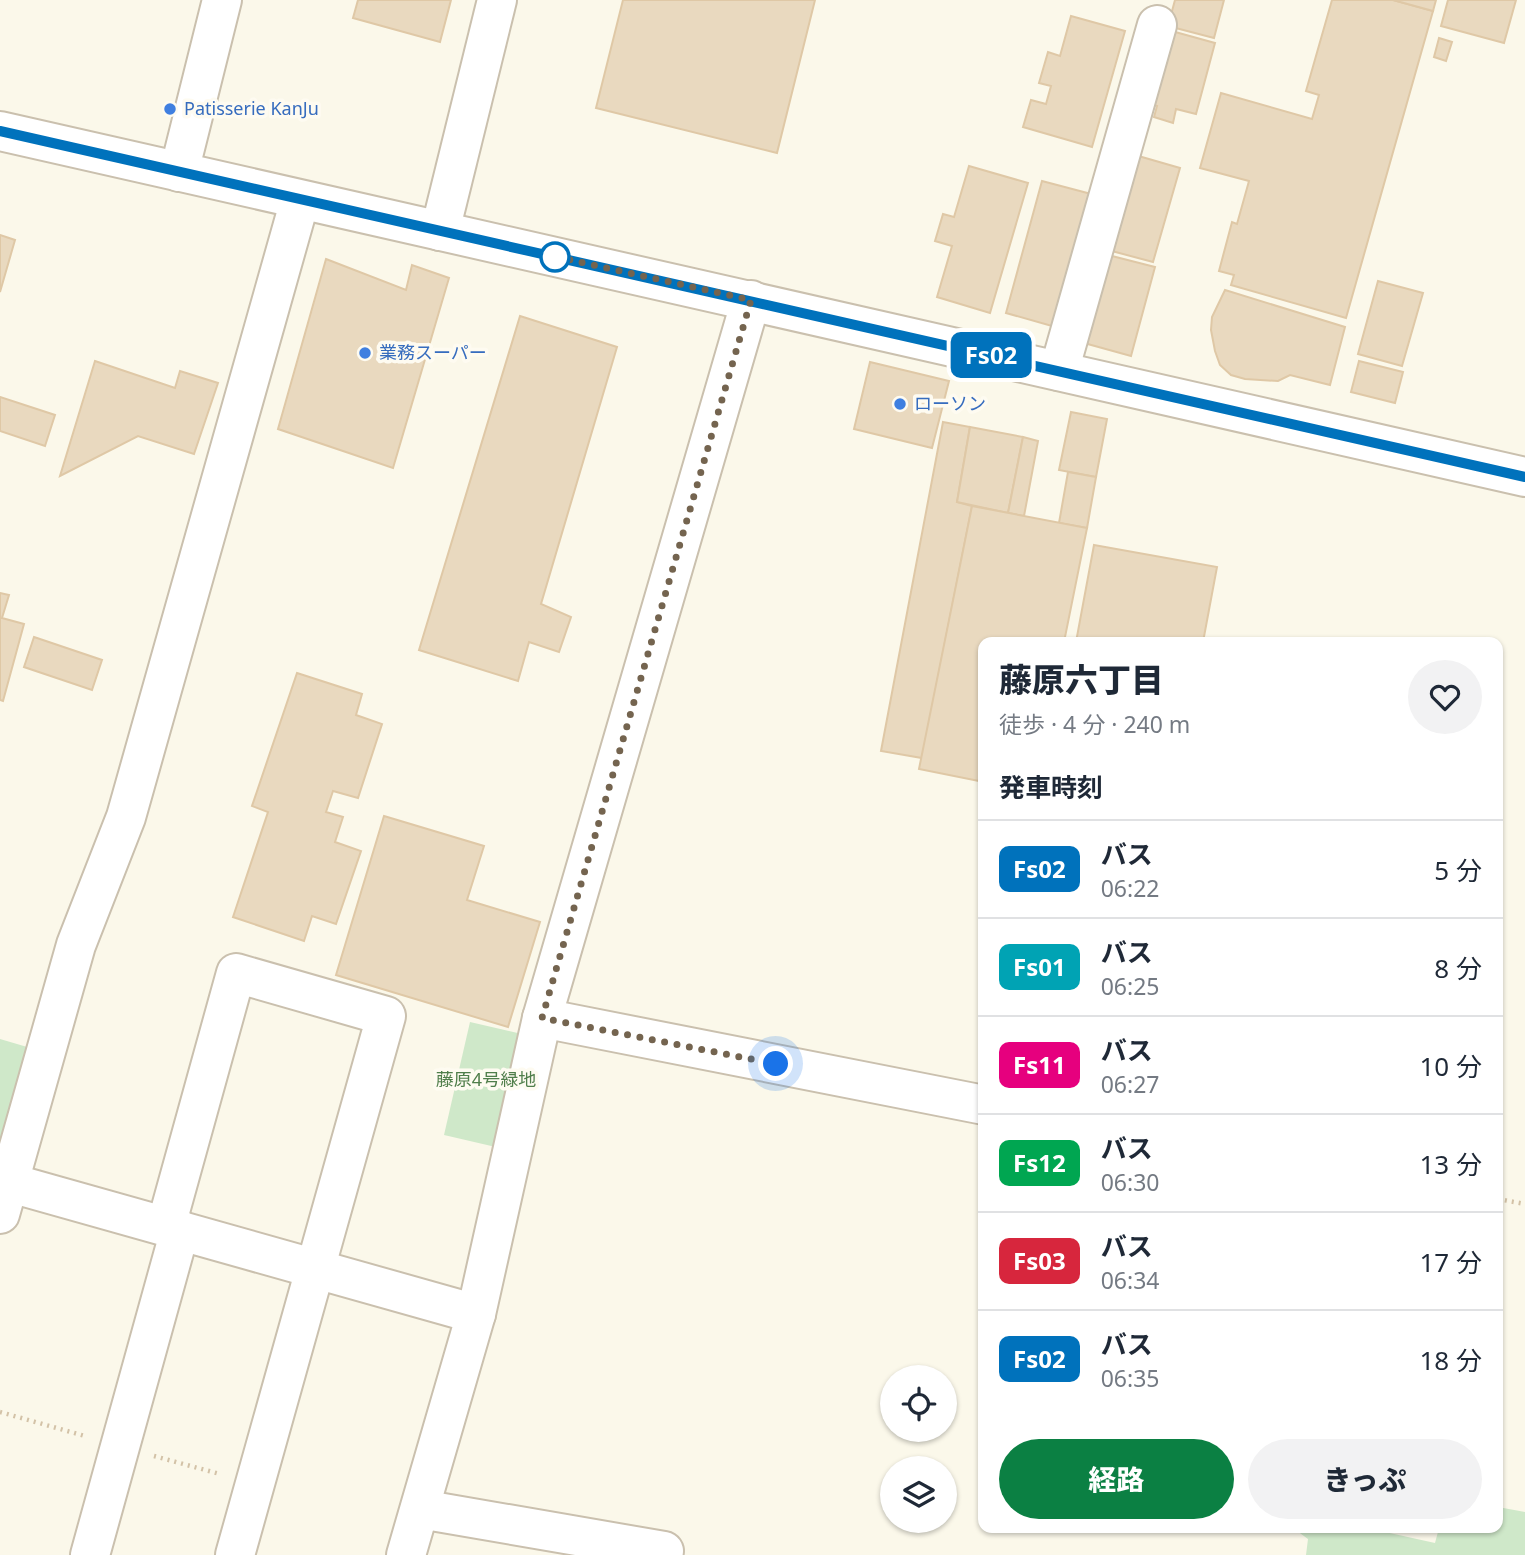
<!DOCTYPE html>
<html lang="ja">
<meta charset="utf-8">
<style>
body{margin:0;font-family:"Noto Sans","Noto Sans JP",sans-serif;background:#f2f2f3;color:#1f2937;height:100vh;display:flex;flex-direction:column;font-size:26px;white-space:nowrap}
*{box-sizing:border-box;margin:0}
p{font-size:23px;color:#747a83}
.icon{flex:none;width:38px;height:38px;fill:none;stroke:currentColor;stroke-width:2;stroke-linecap:round;stroke-linejoin:round}
.map{position:relative;flex:1;overflow:hidden}
.sheet{position:absolute;left:978px;top:637px;width:525px;height:896px;display:flex;flex-direction:column;background:#fff;border-radius:14px;box-shadow:0 2px 5px #0004}
.sheet>*{flex:none}
.badge{padding:0 14px;border-radius:10px;font-size:24px;line-height:46px}
.tools{position:absolute;left:880px;top:1365px;display:grid;gap:14px}
.tools a{display:grid;place-items:center;width:77px;height:77px;border-radius:50%;background:#fff;box-shadow:0 2px 5px #0004;font-size:35px}
.you{position:absolute;width:35px;height:35px;margin:-18px;border:5px solid #fff;border-radius:50%;background:#1a73e8;box-shadow:0 0 0 10px #1a73e833}
.map>.badge{position:absolute;translate:-50% -50%;box-shadow:0 0 0 4px #fff}
h2{padding:0 21px;font-size:26px;line-height:63px}
.round{display:grid;place-items:center;flex:none;width:74px;height:74px;border-radius:37px;background:#f2f2f3}
.head{display:flex;align-items:center;justify-content:space-between;height:119px;padding:0 21px}
h1{font-size:33px;font-weight:800;line-height:52px}
.button{display:flex;gap:14px;margin-top:auto;padding:14px 21px}
.button a{flex:1;height:80px;border-radius:42px;background:#0b8043;color:#fff;font-size:28px;font-weight:800;line-height:80px;text-align:center}
.button a+a{background:#f2f2f3;color:#1f2937}
ul{padding:0;list-style:none}
li{display:flex;align-items:center;gap:21px;height:98px;padding:0 21px;border-top:2px solid #e0e1e3}
li div{flex:1}
li b{display:block;font-size:26px}
li em{font-style:normal}
li .badge{min-width:77px;font-weight:700;text-align:center}
.map>svg:first-child{display:block}
</style>
<div class="map">
<svg width="1525" height="1555" viewBox="0 0 1525 1555">
<rect width="100%" height="100%" fill="#fbf8ea"/>
<g fill="#cfe8c9">
<polygon points="470,1022 526,1035 500,1148 444,1135"/>
<polygon points="0,1039 34,1049 0,1160"/>
<polygon points="1498,1507 1525,1512 1525,1555 1306,1555 1308,1539 1293,1528 1367,1528 1435,1543 1439,1528 1498,1528"/>
</g>
<g fill="#e9d9bf" stroke="#dfc8a6" stroke-width="2">
<polygon points="358,0 451,0 440,42 353,18"/>
<polygon points="623,0 815,0 777,153 596,108"/>
<polygon points="1175,0 1224,0 1214,38 1168,26"/>
<polygon points="1332,0 1393,0 1433,11 1346,318 1231,285 1234,275 1219,271 1232,222 1237,224 1249,181 1200,168 1221,93 1312,119 1319,95 1306,91"/>
<polygon points="1393,0 1436,0 1433,11"/>
<polygon points="1448,0 1516,0 1504,43 1441,26"/>
<polygon points="1071,16 1125,31 1092,147 1023,127 1031,100 1046,104 1051,86 1039,83 1048,52 1060,56"/>
<polygon points="1168,30 1215,43 1196,114 1176,109 1173,123 1154,117 1157,106 1148,104"/>
<polygon points="1439,38 1452,42 1446,61 1434,57"/>
<polygon points="1135,155 1180,168 1153,262 1108,250"/>
<polygon points="969,166 1028,183 990,313 937,297 952,246 935,241 943,214 954,217"/>
<polygon points="1042,181 1095,195 1059,328 1006,313"/>
<polygon points="0,235 15,240 0,292"/>
<polygon points="1108,255 1155,267 1131,356 1084,343"/>
<polygon points="326,259 406,290 412,265 449,278 393,468 278,429"/>
<polygon points="1378,281 1423,293 1402,366 1358,354"/>
<polygon points="1225,290 1345,327 1330,385 1290,375 1278,381 1245,379 1231,375 1220,365 1215,351 1211,330 1212,317"/>
<polygon points="520,316 617,347 541,604 571,617 559,652 529,642 518,681 419,650"/>
<polygon points="95,361 175,388 180,371 218,383 194,454 138,436 60,476"/>
<polygon points="1359,361 1403,372 1395,403 1351,392"/>
<polygon points="870,362 949,381 932,448 854,429"/>
<polygon points="0,397 55,415 45,446 0,431"/>
<polygon points="1071,412 1107,419 1096,477 1059,470"/>
<polygon points="943,422 970,427 957,502 972,506 922,758 881,751"/>
<polygon points="970,427 1023,437 1008,513 957,502"/>
<polygon points="1023,437 1038,441 1024,516 1008,513"/>
<polygon points="1068,472 1096,477 1087,528 1059,523"/>
<polygon points="972,506 1087,528 1064,642 984,642 984,782 919,769"/>
<polygon points="1094,545 1217,567 1203,642 1076,642"/>
<polygon points="0,593 9,595 2,618 24,624 3,701 0,700"/>
<polygon points="34,637 102,660 92,690 24,667"/>
<polygon points="297,673 362,694 356,715 382,724 358,798 333,791 326,812 343,817 335,842 361,851 336,924 312,916 304,941 233,917 268,812 252,806"/>
<polygon points="384,816 484,846 467,900 540,922 508,1027 336,975"/>
</g>
<g fill="none" stroke-linecap="round" stroke-linejoin="round">
<defs>
<g id="minor">
<polyline points="0,131 1525,477"/>
<polyline points="179,172 222,0"/>
<polyline points="440,231 497,0"/>
<polyline points="1059,371 1157,25"/>
<polyline points="542,1018 984,1105"/>
<polyline points="0,1180 476,1314"/>
<polyline points="0,1214 76,945 126,817 300,200"/>
<polyline points="166,1226 236,973 386,1016 235,1555"/>
<polyline points="420,1509 664,1551"/>
<polyline points="90,1555 180,1230"/>
<polyline points="406,1555 476,1314 542,1018 751,300"/>
</g>
</defs>
<use href="#minor" stroke="#cac0ae" stroke-width="42"/>
<g stroke="#d3c2a7" stroke-width="4.5" stroke-dasharray="2 5" stroke-linecap="butt">
<polyline points="1498,1199 1525,1204"/>
<polyline points="0,1412 85,1436"/>
<polyline points="154,1456 220,1474"/>
</g>
<use href="#minor" stroke="#fff" stroke-width="38"/>
</g>
<g fill="none" stroke-linecap="round" stroke-linejoin="round">
<defs>
<polyline id="line" points="0,131 1525,477"/>
</defs>
<use href="#line" stroke="#fff" stroke-width="16"/>
<use href="#line" stroke="#0072bc" stroke-width="10"/>
<polyline stroke="#74644f" stroke-width="7" stroke-dasharray="0 12.6" points="555,257 544,254 751,300 542,1018 776,1064"/>
</g>
<g fill="#3f7fe0" stroke="#fefbf1" stroke-width="2.5">
<circle cx="170" cy="109" r="7"/>
<circle cx="365" cy="353" r="7"/>
<circle cx="900" cy="404" r="7"/>
</g>
<circle fill="#fff" stroke="#0072bc" stroke-width="3.5" cx="555" cy="257" r="14"/>
<g text-anchor="middle" stroke-width="7" stroke-linejoin="round" paint-order="stroke">
<g font-size="18" fill="#366cbe" stroke="#fefbf1" text-anchor="start">
<text x="184" y="115">Patisserie KanJu</text>
<text x="379" y="359">業務スーパー</text>
<text x="914" y="410">ローソン</text>
</g>
<g font-size="18" fill="#507e4b" stroke="#fefbf1">
<text x="486" y="1086">藤原4号緑地</text>
</g>
</g>
</svg>
<div class="tools">
<a><svg class="icon" aria-label="locate" viewBox="0 0 24 24"><circle cx="12" cy="12" r="6"/><path d="M12 2v4M12 18v4M2 12h4M18 12h4"/></svg></a>
<a><svg class="icon" aria-label="layers" viewBox="0 0 24 24"><path d="M12 4l9 5-9 5-9-5zM3 14l9 5 9-5"/></svg></a>
</div>
<div class="you" style="left:776px;top:1064px"></div>
<b class="badge" style="left:991px;top:355px;background:#0072bc;color:#fff">Fs02</b>
<section class="sheet">
<div class="head"><div><h1>藤原六丁目</h1><p>徒歩 · 4 分 · 240 m</p></div><a class="round"><svg class="icon" aria-label="heart" viewBox="0 0 24 24"><path d="M12 20l-8-8c-3-5 5-10 8-4 3-6 11-1 8 4z"/></svg></a></div>
<h2>発車時刻</h2>
<ul>
<li><span class="badge" style="background:#0072bc;color:#fff">Fs02</span><div><b>バス</b><p>06:22</p></div><em>5 分</em></li>
<li><span class="badge" style="background:#00a3b4;color:#fff">Fs01</span><div><b>バス</b><p>06:25</p></div><em>8 分</em></li>
<li><span class="badge" style="background:#e6007e;color:#fff">Fs11</span><div><b>バス</b><p>06:27</p></div><em>10 分</em></li>
<li><span class="badge" style="background:#00a651;color:#fff">Fs12</span><div><b>バス</b><p>06:30</p></div><em>13 分</em></li>
<li><span class="badge" style="background:#d7263d;color:#fff">Fs03</span><div><b>バス</b><p>06:34</p></div><em>17 分</em></li>
<li><span class="badge" style="background:#0072bc;color:#fff">Fs02</span><div><b>バス</b><p>06:35</p></div><em>18 分</em></li>
</ul>
<div class="button"><a>経路</a><a>きっぷ</a></div>
</section>
</div>
